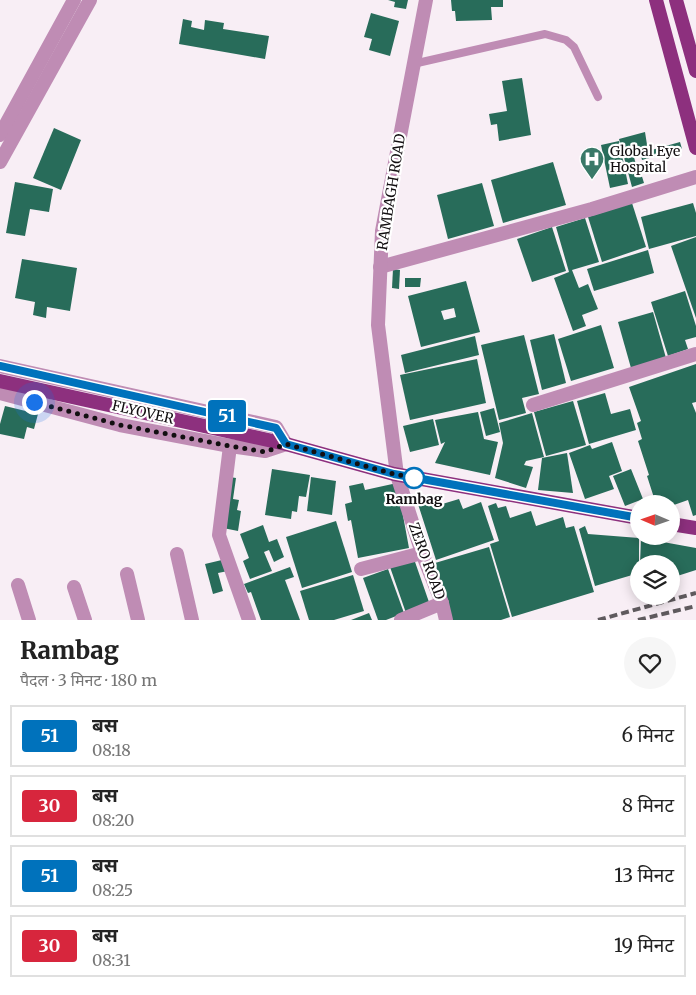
<!DOCTYPE html>
<html lang="hi">
<meta charset="utf-8">
<style>
body{margin:0;font-family:Merriweather,"Noto Sans Devanagari",serif;background:#f6f6f6;color:#222;height:100vh;display:flex;flex-direction:column;font-size:19px;white-space:nowrap}
*{box-sizing:border-box;margin:0}
p{font-size:16px;color:#767676}
.icon{flex:none;width:28px;height:28px;fill:none;stroke:currentColor;stroke-width:2;stroke-linecap:round;stroke-linejoin:round}
.map{position:relative;height:620px;overflow:hidden}
.sheet{display:flex;flex-direction:column;background:#fff;flex:1}
.sheet>*{flex:none}
.badge{padding:0 10px;border-radius:4px;font-size:18px;line-height:32px}
.needle{width:32px;rotate:272deg}
.tools{position:absolute;left:630px;top:495px;display:grid;gap:10px}
.tools a{display:grid;place-items:center;width:50px;height:50px;border-radius:50%;background:#fff;box-shadow:0 2px 12px #0003;font-size:25px}
.you{position:absolute;width:25px;height:25px;margin:-12px;border:4px solid #fff;border-radius:50%;background:#1a73e8;box-shadow:0 0 0 8px #1a73e833}
.map>.badge{position:absolute;translate:-50% -50%;box-shadow:0 0 0 2px #fff}
.round{display:grid;place-items:center;flex:none;width:52px;height:52px;border-radius:26px;background:#f6f6f6}
.headline{display:flex;align-items:center;justify-content:space-between;height:85px;padding:0 20px}
h1{font-size:24px;font-weight:800;line-height:38px}
ul{padding:0;list-style:none}
li{display:flex;align-items:center;gap:15px;height:62px;margin:0 10px 8px;padding:0 10px;border:2px solid #e0e0e0;border-radius:0px}
li div{flex:1}
li b{display:block;font-size:19px}
li em{font-style:normal}
li .badge{min-width:55px;font-weight:700;text-align:center}
.map>svg:first-child{display:block}
</style>
<div class="map">
<svg width="696" height="620" viewBox="0 0 696 620">
<rect width="100%" height="100%" fill="#f8eef5"/>
<g fill="#286c5a" fill-rule="evenodd">
<polygon points="388,0 408,0 406,9 394,7 395,2"/>
<polygon points="451,0 503,0 503,7 491,7 492,20 456,21 455,11 452,11"/>
<polygon points="371,13 399,21 390,56 369,50 372,39 364,37"/>
<polygon points="183,19 192,21 191,27 204,30 205,20 224,23 223,29 269,36 265,59 179,44"/>
<polygon points="522,78 531,135 499,141 497,124 491,125 489,114 507,111 502,81"/>
<polygon points="54,128 81,140 61,190 33,178"/>
<polygon points="645,132 648,151 680,142 682,149 642,160 639,148 632,149 636,165 644,163 646,168 640,170 644,183 632,187 619,139"/>
<polygon points="619,141 628,184 610,188 601,145"/>
<polygon points="553,162 566,205 503,223 491,180"/>
<polygon points="15,182 53,189 49,212 30,209 25,236 6,233"/>
<polygon points="482,183 494,226 448,239 437,195"/>
<polygon points="632,203 646,247 602,262 588,217"/>
<polygon points="693,203 696,213 696,236 649,249 641,217"/>
<polygon points="585,218 599,262 572,270 579,288 588,284 598,309 582,315 586,326 573,331 554,278 569,272 556,227"/>
<polygon points="552,227 566,271 532,282 517,239"/>
<polygon points="696,237 696,318 671,246"/>
<polygon points="648,250 654,273 594,291 587,269"/>
<polygon points="22,259 77,268 70,311 47,307 46,318 33,315 35,302 15,298"/>
<polygon points="393,269 400,270 399,289 392,288"/>
<polygon points="405,278 421,278 420,287 405,287"/>
<path d="M466,281L480,332L421,347L408,296ZM454,308L456,317L444,320L441,311Z"/>
<polygon points="685,291 696,326 696,337 685,340 688,349 668,356 651,302"/>
<polygon points="653,312 666,358 631,368 618,322"/>
<polygon points="601,325 614,368 571,381 558,339"/>
<polygon points="554,334 566,383 542,390 530,340"/>
<polygon points="524,335 539,394 522,398 526,413 499,420 481,345"/>
<polygon points="475,336 479,355 405,373 401,355"/>
<polygon points="477,359 486,403 410,420 400,375"/>
<polygon points="696,364 696,402 692,403 696,413 696,515 693,516 688,500 671,506 671,504 656,504 647,476 649,475 638,441 642,439 637,423 641,421 629,387"/>
<polygon points="605,393 611,414 630,409 636,430 589,444 577,401"/>
<polygon points="573,401 586,445 546,456 534,412"/>
<polygon points="5,406 38,414 34,429 27,427 24,439 0,434 0,424"/>
<polygon points="494,408 500,432 486,436 480,412"/>
<polygon points="478,412 484,439 498,442 490,475 435,463 445,442 441,444 435,420"/>
<polygon points="532,413 544,457 526,461 524,465 533,467 526,488 495,478 503,443 499,423"/>
<polygon points="433,419 439,445 410,452 403,426"/>
<polygon points="612,442 622,471 609,476 614,489 585,499 569,453 590,445 592,449"/>
<polygon points="567,453 573,493 538,490 542,458"/>
<polygon points="272,469 310,475 306,497 299,496 297,512 292,511 291,519 265,515"/>
<polygon points="631,469 643,499 625,506 613,476"/>
<polygon points="230,477 236,478 233,499 239,500 237,510 241,511 238,531 223,528"/>
<polygon points="311,477 336,481 332,515 307,511"/>
<polygon points="363,483 365,490 397,483 409,548 358,558 351,520 348,521 345,504 352,502 349,486"/>
<polygon points="436,498 439,505 459,499 463,509 481,502 494,540 436,560 418,504"/>
<polygon points="496,503 498,508 506,506 510,518 531,511 536,526 563,517 566,528 574,526 594,592 512,617 490,544 499,541 488,506"/>
<polygon points="336,521 352,572 302,588 286,537"/>
<polygon points="263,525 269,542 277,539 284,557 274,562 269,550 264,552 272,571 250,579 243,561 249,558 240,534"/>
<polygon points="585,526 588,534 639,538 639,573 595,586 579,529"/>
<polygon points="641,538 696,548 696,570 671,578 671,564 640,564"/>
<polygon points="489,547 510,617 501,620 452,620 435,563"/>
<polygon points="226,559 228,571 218,573 223,591 213,594 205,564"/>
<polygon points="414,559 430,605 406,613 390,567"/>
<polygon points="290,567 294,577 285,580 300,620 261,620 251,592 248,593 244,584"/>
<polygon points="388,569 404,613 386,620 378,620 363,578"/>
<polygon points="353,575 364,611 334,620 309,620 300,591"/>
<polygon points="369,613 372,620 351,620"/>
</g>
<g fill="none" stroke-linecap="round" stroke-linejoin="round">
<polyline stroke="#bf8cb4" stroke-width="8" points="413,64 545,34 566,40 574,47 598,97"/>
<g stroke="#bf8cb4" stroke-width="14">
<polyline points="0,135 74,0"/>
<polyline points="0,162 90,0"/>
<polyline points="380,267 592,209 696,177"/>
<polyline points="0,366 276,427 286,444 265,451 230,446 120,425 0,393"/>
<polyline points="533,405 696,354"/>
<polyline points="230,446 219,535 249,620"/>
<polyline points="177,554 192,620"/>
<polyline points="361,569 422,553"/>
<polyline points="127,574 138,620"/>
<polyline points="18,585 29,620"/>
<polyline points="74,587 85,620"/>
<polyline points="401,620 442,603"/>
</g>
<polyline stroke="#bf8cb4" stroke-width="14" points="426,0 382,231 378,325 397,475 422,553 442,603 446,620"/>
<g stroke="#8d307e" stroke-width="14">
<polyline points="656,0 696,148"/>
<polyline points="676,0 696,71"/>
<polyline points="0,381 286,444 394,474 639,518"/>
<polyline points="671,524 696,528"/>
</g>
<g stroke="#5f5a5e" stroke-width="4" stroke-dasharray="8 4" stroke-linecap="butt">
<polyline points="598,620 696,593"/>
<polyline points="638,620 696,606"/>
</g>
</g>
<g fill="none" stroke-linecap="round" stroke-linejoin="round">
<defs>
<polyline id="line" points="0,366 276,428 286,444 394,474 639,518"/>
</defs>
<use href="#line" stroke="#fff" stroke-width="11"/>
<use href="#line" stroke="#0072bc" stroke-width="8"/>
<polyline stroke="#120f11" stroke-width="5" stroke-dasharray="0 9" points="34,402 120,425 230,446 265,452 286,444 394,474 415,478 414,478"/>
</g>
<defs>
<symbol id="hospital-pin" viewBox="-11 -11 22 30"><path d="M0 17L-7.5 6A9.5 9.5 0 1 1 7.5 6Z" fill="#397968" stroke="#fff"/><path d="M-5-5h3v3.5h4V-5h3V5h-3V1.5h-4V5h-3Z" fill="#fff"/></symbol>
</defs>
<g fill-rule="evenodd">
<use href="#hospital-pin" x="578" y="145" width="28" height="38"/>
</g>
<circle fill="#fff" stroke="#0072bc" stroke-width="2.5" cx="414" cy="478" r="10"/>
<g text-anchor="middle" stroke-width="4.5" stroke-linejoin="round" paint-order="stroke">
<g font-size="14" fill="#120f11" stroke="#fff" text-anchor="start">
<text x="610" y="156">Global Eye<tspan x="610" dy="16">Hospital</tspan></text>
</g>
<g font-size="14" fill="#120f11" stroke="#fff">
<text transform="translate(391 192) rotate(-81)" y="5">RAMBAGH ROAD</text>
<text transform="translate(143 412) rotate(13)" y="5">FLYOVER</text>
<text transform="translate(427 561) rotate(70)" y="5">ZERO ROAD</text>
</g>
<g font-size="14" font-weight="bold" fill="#120f11" stroke="#fff">
<text x="414" y="504">Rambag</text>
</g>
</g>
</svg>
<div class="tools">
<a><svg class="needle" viewBox="-14 -14 28 28"><path d="M0-13l5 13h-10z" fill="#e53935"/><path d="M0 13l5-13h-10z" fill="#767676"/></svg></a>
<a><svg class="icon" aria-label="layers" viewBox="0 0 24 24"><path d="M12 4l9 5-9 5-9-5zM3 14l9 5 9-5"/></svg></a>
</div>
<div class="you" style="left:34px;top:402px"></div>
<b class="badge" style="left:227px;top:416px;background:#0072bc;color:#fff">51</b>
</div>
<section class="sheet">
<div class="headline"><div><h1>Rambag</h1><p>पैदल · 3 मिनट · 180 m</p></div><a class="round"><svg class="icon" aria-label="heart" viewBox="0 0 24 24"><path d="M12 20l-8-8c-3-5 5-10 8-4 3-6 11-1 8 4z"/></svg></a></div>
<ul>
<li><span class="badge" style="background:#0072bc;color:#fff">51</span><div><b>बस</b><p>08:18</p></div><em>6 मिनट</em></li>
<li><span class="badge" style="background:#d7263d;color:#fff">30</span><div><b>बस</b><p>08:20</p></div><em>8 मिनट</em></li>
<li><span class="badge" style="background:#0072bc;color:#fff">51</span><div><b>बस</b><p>08:25</p></div><em>13 मिनट</em></li>
<li><span class="badge" style="background:#d7263d;color:#fff">30</span><div><b>बस</b><p>08:31</p></div><em>19 मिनट</em></li>
</ul>
</section>
